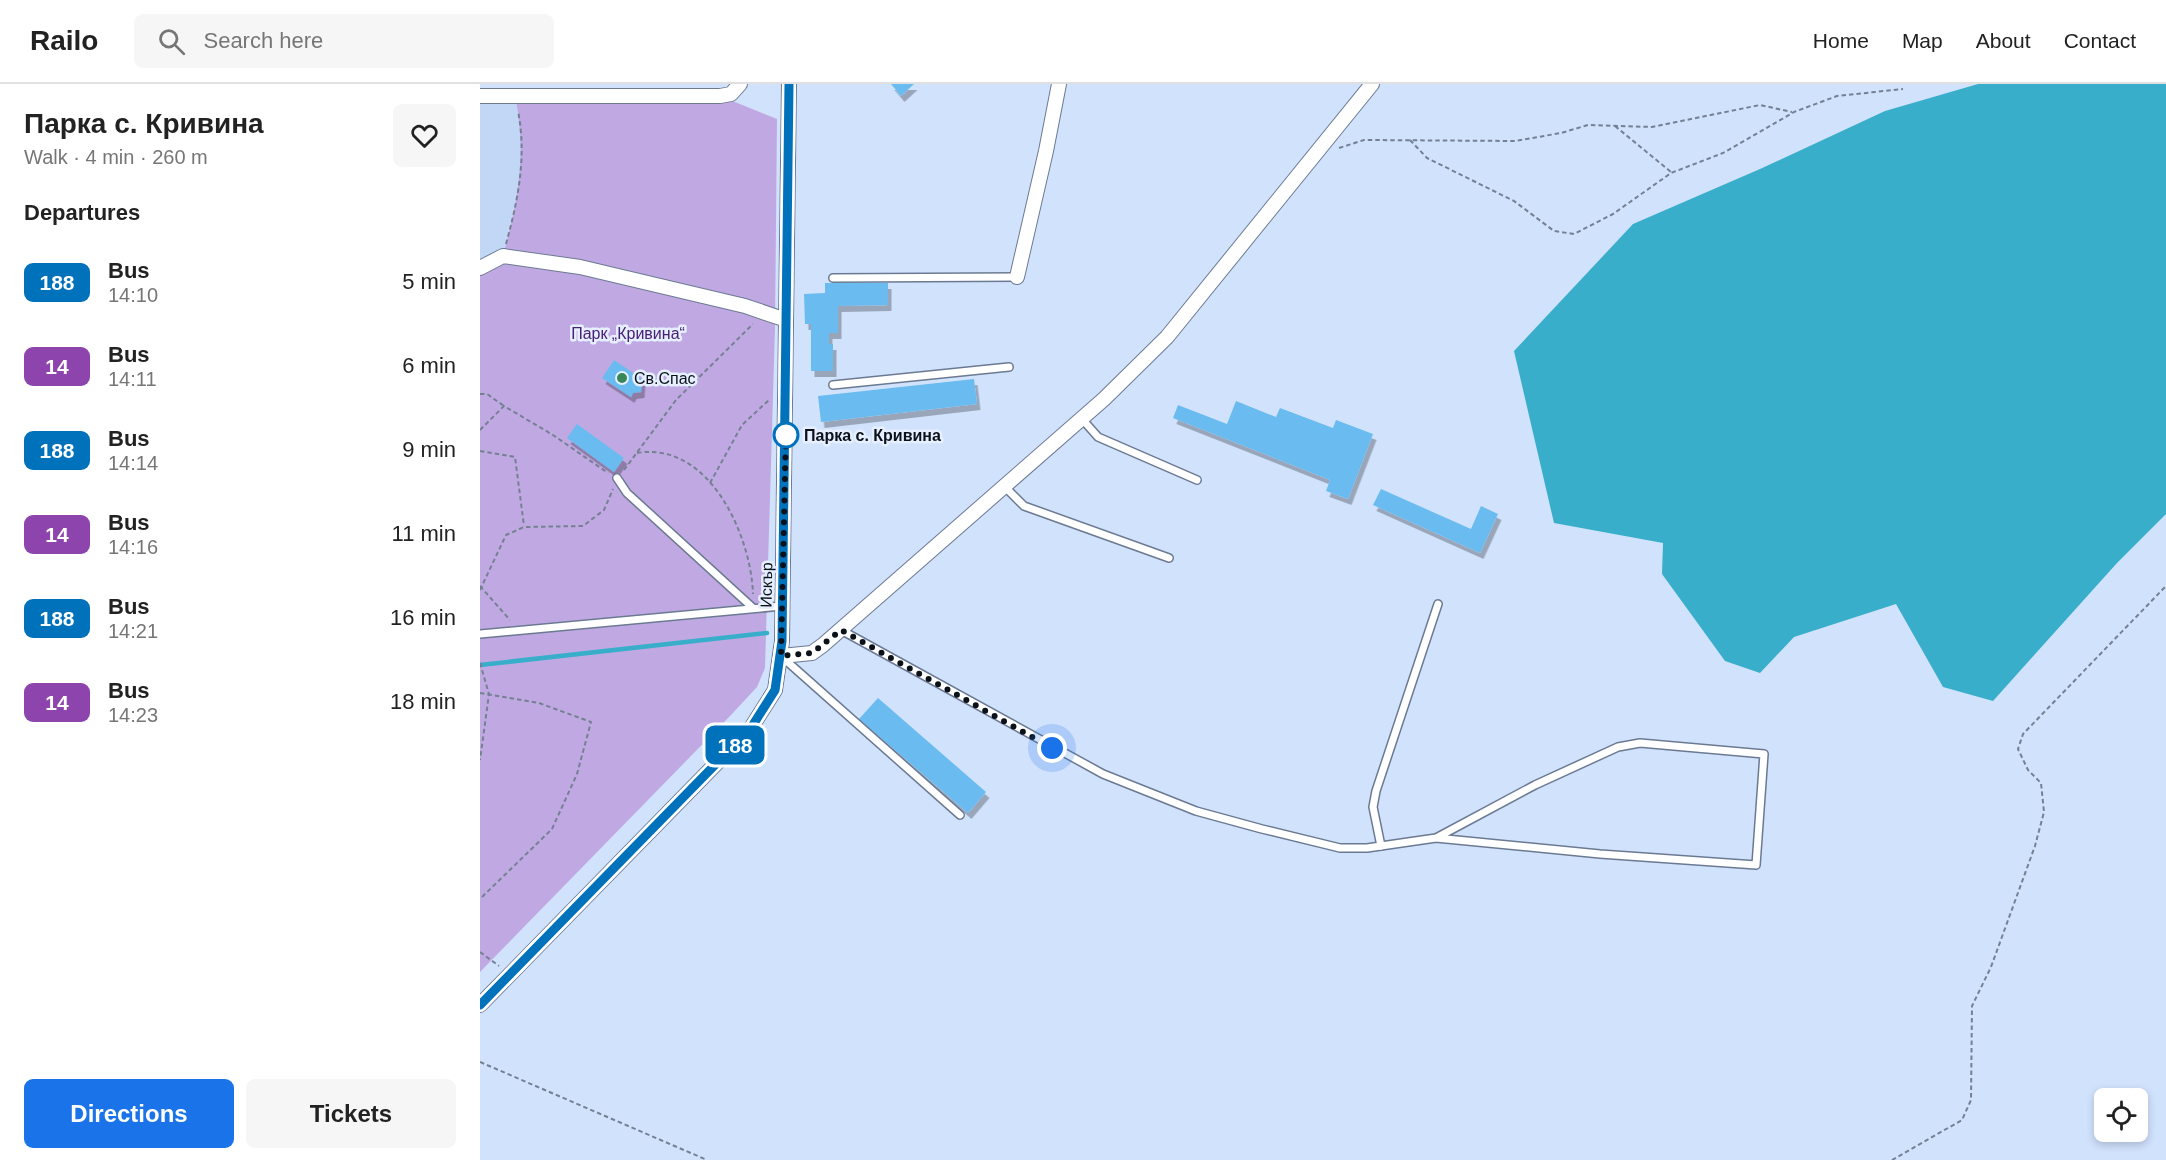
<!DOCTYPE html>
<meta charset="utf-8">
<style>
body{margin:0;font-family:Arial,sans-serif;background:#f6f6f6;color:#222;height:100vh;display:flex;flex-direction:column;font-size:22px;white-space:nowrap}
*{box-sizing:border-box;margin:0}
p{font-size:20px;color:#767676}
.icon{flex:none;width:33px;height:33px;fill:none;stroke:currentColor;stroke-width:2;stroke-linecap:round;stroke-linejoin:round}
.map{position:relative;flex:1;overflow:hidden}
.panel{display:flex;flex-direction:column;background:#fff;width:480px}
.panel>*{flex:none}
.badge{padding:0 12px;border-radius:9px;font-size:21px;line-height:39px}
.fabs{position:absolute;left:1614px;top:1004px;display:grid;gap:12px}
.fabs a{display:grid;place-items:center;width:54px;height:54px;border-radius:9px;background:#fff;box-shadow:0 3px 9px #0003;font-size:30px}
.you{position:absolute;width:30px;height:30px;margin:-15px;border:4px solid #fff;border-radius:50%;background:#1a73e8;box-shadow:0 0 0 9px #1a73e833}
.map>.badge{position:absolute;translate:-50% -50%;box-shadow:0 0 0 3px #fff}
h2{padding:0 24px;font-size:22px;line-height:54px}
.round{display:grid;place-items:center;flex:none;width:63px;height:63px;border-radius:9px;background:#f6f6f6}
.head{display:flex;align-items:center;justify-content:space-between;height:102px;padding:0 24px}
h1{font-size:28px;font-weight:700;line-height:45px}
.primary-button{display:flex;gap:12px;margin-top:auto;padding:12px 24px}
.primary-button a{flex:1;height:69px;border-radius:9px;background:#1a73e8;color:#fff;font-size:24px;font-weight:700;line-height:69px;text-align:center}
.primary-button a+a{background:#f6f6f6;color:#222}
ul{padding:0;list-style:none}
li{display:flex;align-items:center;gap:18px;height:84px;padding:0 24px}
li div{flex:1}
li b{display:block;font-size:22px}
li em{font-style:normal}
li .badge{min-width:66px;font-weight:700;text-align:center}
header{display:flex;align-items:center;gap:36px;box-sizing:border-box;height:84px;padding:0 30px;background:#fff;border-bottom:2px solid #e0e0e0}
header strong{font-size:28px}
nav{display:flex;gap:33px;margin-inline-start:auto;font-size:21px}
.search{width:420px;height:54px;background:#f6f6f6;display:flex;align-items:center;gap:15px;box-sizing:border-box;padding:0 21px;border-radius:9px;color:#767676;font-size:22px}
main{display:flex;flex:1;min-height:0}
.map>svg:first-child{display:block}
</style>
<header>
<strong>Railo</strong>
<div class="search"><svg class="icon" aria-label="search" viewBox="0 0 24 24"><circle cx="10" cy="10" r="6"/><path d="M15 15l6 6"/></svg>Search here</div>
<nav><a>Home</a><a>Map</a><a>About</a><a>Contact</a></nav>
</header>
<main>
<section class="panel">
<div class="head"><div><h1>Парка с. Кривина</h1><p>Walk · 4 min · 260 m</p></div><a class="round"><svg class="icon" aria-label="heart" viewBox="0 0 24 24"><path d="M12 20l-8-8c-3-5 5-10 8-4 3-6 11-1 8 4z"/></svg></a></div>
<h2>Departures</h2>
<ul>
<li><span class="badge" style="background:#0072bc;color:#fff">188</span><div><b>Bus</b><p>14:10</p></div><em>5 min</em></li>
<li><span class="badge" style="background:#8e44ad;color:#fff">14</span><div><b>Bus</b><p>14:11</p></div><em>6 min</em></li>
<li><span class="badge" style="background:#0072bc;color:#fff">188</span><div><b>Bus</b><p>14:14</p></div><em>9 min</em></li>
<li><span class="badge" style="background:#8e44ad;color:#fff">14</span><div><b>Bus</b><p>14:16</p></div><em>11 min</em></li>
<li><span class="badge" style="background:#0072bc;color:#fff">188</span><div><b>Bus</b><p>14:21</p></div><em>16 min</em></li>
<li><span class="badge" style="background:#8e44ad;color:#fff">14</span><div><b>Bus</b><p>14:23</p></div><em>18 min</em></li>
</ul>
<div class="primary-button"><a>Directions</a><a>Tickets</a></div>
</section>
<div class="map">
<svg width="1686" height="1076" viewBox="0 0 1686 1076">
<defs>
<filter id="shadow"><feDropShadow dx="3.5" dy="6" stdDeviation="0" flood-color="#0004"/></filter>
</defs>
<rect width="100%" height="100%" fill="#d1e2fd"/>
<polygon fill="#c2d6f6" points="0,12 35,12 43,65 41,91 23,172 0,184"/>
<path fill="#c0a9e3" d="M35,12H240L297,35L295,244L285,584L277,603L251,631L0,888V184L23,172C38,114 47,72 35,12Z"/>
<polygon fill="#39aecb" points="1498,0 1686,0 1686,430 1637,479 1513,617 1463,603 1416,520 1314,553 1280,589 1245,577 1182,490 1183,459 1074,439 1034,267 1153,140 1280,85 1405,27"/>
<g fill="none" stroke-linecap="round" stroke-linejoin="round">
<polyline stroke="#39aecb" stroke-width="4.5" points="0,581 287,549"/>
</g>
<g fill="#6bbbf0" filter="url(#shadow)">
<polygon points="411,0 434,0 421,12"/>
<polygon points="345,199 408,199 408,221 358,222 358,249 349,249 349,260 353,260 353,287 331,287 331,240 325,240 324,210 345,209"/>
<polygon points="134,276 162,295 161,308 153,309 151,313 122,294"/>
<polygon points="494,295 497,320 341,338 338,312"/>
<polygon points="756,317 796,333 800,324 853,344 856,336 893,350 868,415 846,407 850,396 693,334 698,321 747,340"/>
<polygon points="97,340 144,374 134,388 87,354"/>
<polygon points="901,405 991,445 1001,422 1018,430 1000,469 893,421"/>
<polygon points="398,614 506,708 488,729 379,635"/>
</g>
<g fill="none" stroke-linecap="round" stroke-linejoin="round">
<defs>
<g id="lane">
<polyline points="353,194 537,193"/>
<polyline points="353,301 529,283"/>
<polyline points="602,335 618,353 717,396"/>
<polyline points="137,394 147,409 273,524"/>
<polyline points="525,403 544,422 689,474"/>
<polyline points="361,546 623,690 716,727 782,745 860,764 887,764 956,754 1120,770 1276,781 1284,670 1160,659 1138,663 1055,701 956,754"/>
<polyline points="0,550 302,522"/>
<polyline points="302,573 480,731"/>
<polyline points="901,762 893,723 896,707 958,520"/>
</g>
<g id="street">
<polyline points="0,12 240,12 251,10 260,0"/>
<polyline points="0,184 23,172 100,183 265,222 306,236"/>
<polyline points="537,193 566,67 579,0"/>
<polyline points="301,572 332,569 343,561 624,315 687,253 892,0"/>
<polyline points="0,921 271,644 295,606 302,557 309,0"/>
</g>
</defs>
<use href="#lane" stroke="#6b7a92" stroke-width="10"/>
<use href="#street" stroke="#6b7a92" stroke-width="16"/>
<g stroke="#758193" stroke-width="2" stroke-dasharray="4.5 3" stroke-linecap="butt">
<polyline points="1135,42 1191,88"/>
<polyline points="930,56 947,74 1034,117 1074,147 1094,150 1133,130 1191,89 1243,69 1314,28 1357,12 1423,5"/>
<polyline points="859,64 884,56 1035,57 1081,49 1108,41 1172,43 1280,21 1312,28"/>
<path d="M26,160C38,116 47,73 38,27"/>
<polyline points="0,310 7,310 24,322"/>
<polyline points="0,346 24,322 73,351 128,389"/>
<polyline points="0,367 35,373 44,442"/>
<path d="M157,369C229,357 271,451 273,510"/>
<polyline points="144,386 196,316 273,240"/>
<polyline points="230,399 262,341 290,315"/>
<polyline points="0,502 30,536"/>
<polyline points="0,506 26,451 44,443 103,442 124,426 133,405"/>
<polyline points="0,579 9,610 0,676"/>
<polyline points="0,609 59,619 111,638 97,690 72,745 2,813 0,811"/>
<polyline points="0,868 19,882"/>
<polyline points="0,978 227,1076"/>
<polyline points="1412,1076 1482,1036 1491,1016 1492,922 1511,883 1555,762 1564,728 1561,699 1548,686 1538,665 1543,650 1686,502"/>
</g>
<use href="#lane" stroke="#fff" stroke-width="7"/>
<use href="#street" stroke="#fff" stroke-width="14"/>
</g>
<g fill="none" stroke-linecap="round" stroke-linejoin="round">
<defs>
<polyline id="line" points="0,921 271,644 295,606 302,557 309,0"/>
</defs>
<use href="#line" stroke="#fff" stroke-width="14"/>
<use href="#line" stroke="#0072bc" stroke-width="9"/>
<polyline stroke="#0b1119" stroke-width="6" stroke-dasharray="0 10.8" points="306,351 306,346 301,572 332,569 361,546 572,664"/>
</g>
<circle fill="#378758" stroke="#e5efff" stroke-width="2" cx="142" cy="294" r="6"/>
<circle fill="#fff" stroke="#0072bc" stroke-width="3" cx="306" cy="351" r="12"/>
<g text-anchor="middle" stroke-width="5" stroke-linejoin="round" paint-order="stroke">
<g font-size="16" fill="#4a2076" stroke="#e5efff">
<text x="148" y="255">Парк „Кривина“</text>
</g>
<g font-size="16" fill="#0b1119" stroke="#e5efff" text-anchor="start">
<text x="154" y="300">Св.Спас</text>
</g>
<g font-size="16" font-weight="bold" fill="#0b1119" stroke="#e5efff" text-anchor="start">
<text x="324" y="357">Парка с. Кривина</text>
</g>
<g font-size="16" fill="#0b1119" stroke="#e5efff">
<text transform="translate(286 501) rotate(-89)" y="6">Искър</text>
</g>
</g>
</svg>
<div class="fabs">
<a><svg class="icon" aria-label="locate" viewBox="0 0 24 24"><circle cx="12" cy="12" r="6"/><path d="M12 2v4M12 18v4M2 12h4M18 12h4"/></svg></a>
</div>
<div class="you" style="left:572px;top:664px"></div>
<b class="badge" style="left:255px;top:661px;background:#0072bc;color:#fff">188</b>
</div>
</main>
